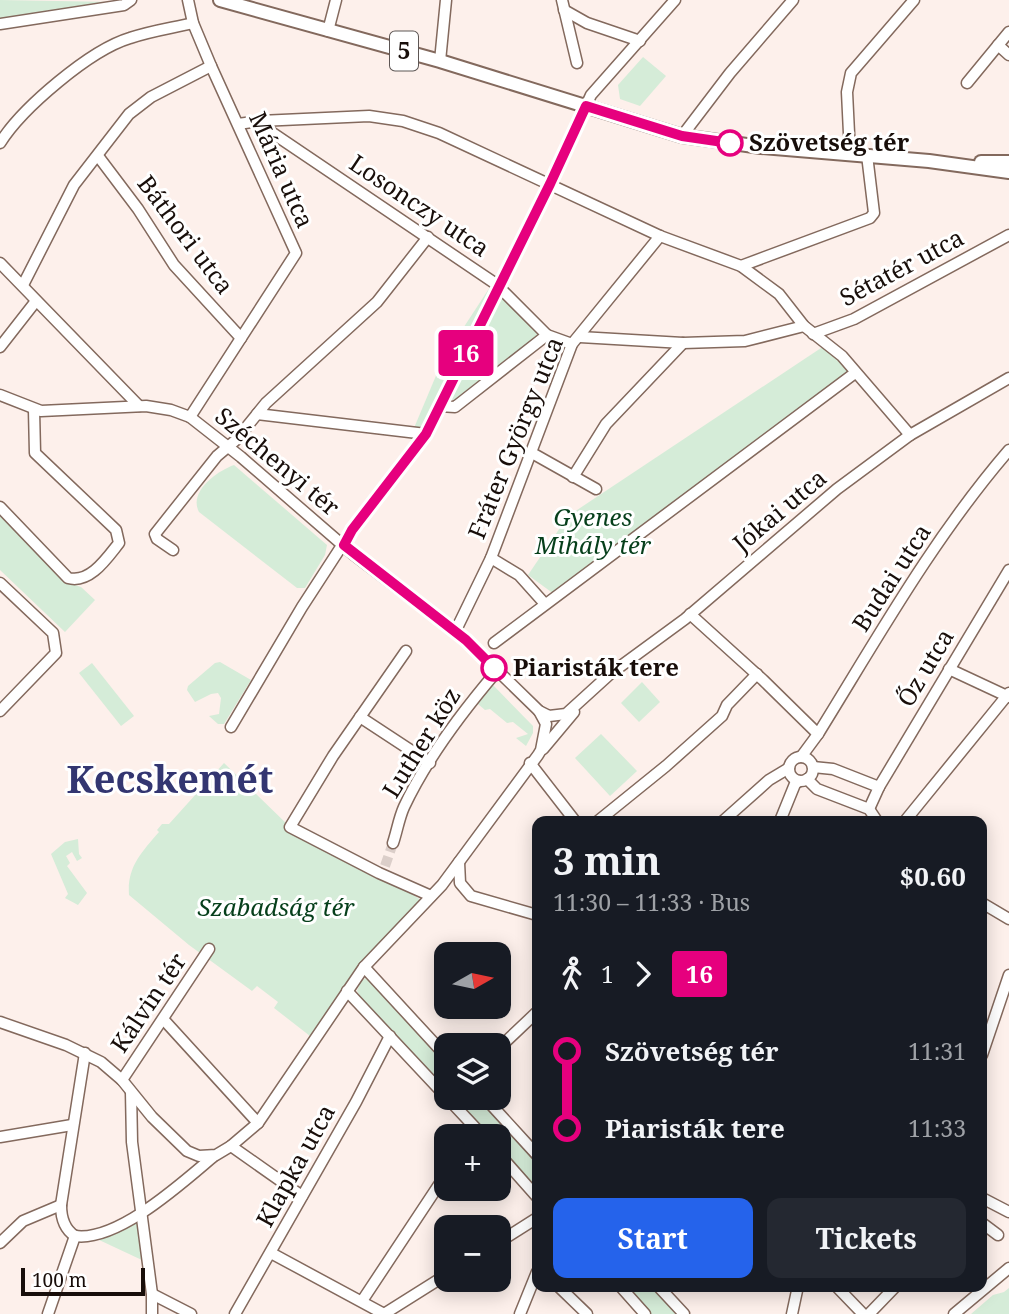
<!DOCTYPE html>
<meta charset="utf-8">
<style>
body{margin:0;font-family:"Noto Serif",serif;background:#242831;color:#f1f3f6;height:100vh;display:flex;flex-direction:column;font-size:26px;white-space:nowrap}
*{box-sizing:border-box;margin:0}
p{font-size:23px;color:#9ea1a6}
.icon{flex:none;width:38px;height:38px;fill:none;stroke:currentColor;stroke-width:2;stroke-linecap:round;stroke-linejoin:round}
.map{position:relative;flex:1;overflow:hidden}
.drawer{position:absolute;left:532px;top:816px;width:455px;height:476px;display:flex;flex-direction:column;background:#171b24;border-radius:14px;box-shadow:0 4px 18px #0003}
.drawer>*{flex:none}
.badge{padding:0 14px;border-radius:5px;font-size:24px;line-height:46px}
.needle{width:46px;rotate:81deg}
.fabs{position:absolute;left:434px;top:942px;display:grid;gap:14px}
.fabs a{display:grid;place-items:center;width:77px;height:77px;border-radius:14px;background:#171b24;box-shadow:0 4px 18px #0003;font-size:35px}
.scale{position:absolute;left:21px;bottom:18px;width:124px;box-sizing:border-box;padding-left:7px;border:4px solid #180e0a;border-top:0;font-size:19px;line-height:24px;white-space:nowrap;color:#180e0a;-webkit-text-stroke:5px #fff;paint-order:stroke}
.map>.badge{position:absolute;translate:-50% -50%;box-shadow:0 0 0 4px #fff}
.legs{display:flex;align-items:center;gap:10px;height:77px;padding:0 21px;font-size:23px}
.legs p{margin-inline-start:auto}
.head{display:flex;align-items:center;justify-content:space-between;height:119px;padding:0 21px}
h1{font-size:38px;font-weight:700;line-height:52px}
.action{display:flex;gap:14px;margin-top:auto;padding:14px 21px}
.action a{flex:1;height:80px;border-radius:14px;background:#2563eb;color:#fff;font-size:28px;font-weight:700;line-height:80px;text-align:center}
.action a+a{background:#242831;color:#f1f3f6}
ul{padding:0 21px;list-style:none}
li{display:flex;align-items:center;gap:24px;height:77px;font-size:26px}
li i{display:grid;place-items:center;width:10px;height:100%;margin:0 9px;background:currentColor}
li i::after{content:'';width:18px;height:18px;margin:-9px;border:5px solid;border-radius:50%;background:#171b24}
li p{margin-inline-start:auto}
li:first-child i{background:linear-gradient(#0000 50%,currentColor 0)}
li:last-child i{background:linear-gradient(currentColor 50%,#0000 0)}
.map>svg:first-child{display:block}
</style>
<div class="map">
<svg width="1009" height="1314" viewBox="0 0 1009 1314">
<rect width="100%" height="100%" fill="#fdf0eb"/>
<g fill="#d5ecd8">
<polygon points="0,0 115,2 0,21"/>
<polygon points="643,57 666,76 640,106 620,99 618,85"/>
<polygon points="490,287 493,288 423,427 414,428 443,359"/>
<polygon points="501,293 542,334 456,402 450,398"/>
<polygon points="824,346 852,372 554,594 528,575 568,516"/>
<path d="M234,465L327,545L325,555L305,588H297L199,512C188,492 217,471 234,465Z"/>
<polygon points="0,512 66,582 81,587 95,600 65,632 0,570"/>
<polygon points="220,662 251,680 224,724 218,724 209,716 219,714 221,698 218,693 211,694 195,702 187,690 188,686 215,663"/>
<polygon points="92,663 134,716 121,726 79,673"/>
<polygon points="642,682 660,702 639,722 621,703"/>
<polygon points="493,685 533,726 533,733 526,746 516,738 528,734 513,722 507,723 490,709 485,710 478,704"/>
<polygon points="601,734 637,771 610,796 575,758"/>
<path d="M224,763L290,827L379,873L421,900L352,974L310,1036L274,1008L278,1002L257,986L252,991L189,945L129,895C127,867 141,853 159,832L157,830L162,824H169Z"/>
<polygon points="78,839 79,854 82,858 77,861 72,852 66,856 70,863 67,866 87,893 78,905 65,898 68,894 51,854 65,842"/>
<polygon points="366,978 446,1062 446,1093 360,996 357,991 361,981"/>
<polygon points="450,1097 479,1097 537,1159 537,1192 499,1150 499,1136 486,1136"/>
<polygon points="138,1221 144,1261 97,1239"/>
<polygon points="624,1286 656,1286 681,1314 651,1314"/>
<polygon points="1009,1288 1009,1314 971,1314 993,1295 1004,1292"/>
</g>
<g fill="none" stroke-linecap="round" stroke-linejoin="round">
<polyline stroke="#dbcec9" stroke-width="10" stroke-dasharray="10 5" stroke-linecap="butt" points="385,866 393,843"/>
<defs>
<g id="minor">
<polyline points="188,0 193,23 211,66 296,253 190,417"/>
<polyline points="562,0 577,63"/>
<polyline points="564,10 587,23 640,41"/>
<polyline points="0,24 124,5 131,0"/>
<polyline points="328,31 336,0"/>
<polyline points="998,45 1009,55"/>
<polyline points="440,61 446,0"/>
<polyline points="967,83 1009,32"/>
<polyline points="260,121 268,130 496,284 547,335 572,344"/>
<polyline points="238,124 260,121 369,116 403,121 439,133 660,236 741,266 779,294 804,326 842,356 910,435"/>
<polyline points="682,136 730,73 793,0"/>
<path d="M0,143C22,108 90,50 130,38C150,31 172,28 193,23"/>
<polyline points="850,154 847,92 851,73 914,0"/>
<polyline points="98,156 138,209 174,265 241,338"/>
<polyline points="0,263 139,406"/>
<polyline points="741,266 870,218 874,213 867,155"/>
<polyline points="23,285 74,185 129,114 151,97 211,66"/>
<polyline points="813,334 854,319 1009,235"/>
<polyline points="580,337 683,343 745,341 804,326"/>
<polyline points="0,347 36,301"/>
<polyline points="0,395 41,411 146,406 171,410 190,417 241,457 353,554 466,640 539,711 549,716 566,714 610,674 685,619 837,489 910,435 1009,378"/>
<polyline points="439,406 455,407 547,335"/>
<polyline points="257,414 426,434"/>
<polyline points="532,453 596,489"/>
<polyline points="573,477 606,424 683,343"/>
<path d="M0,507L68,578C90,584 107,558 119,543L116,530L35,453L34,410"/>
<polyline points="173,550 157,539 155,534 217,456 236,440 266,403 377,302 428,237"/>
<polyline points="491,558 519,575 545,604"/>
<polyline points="0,583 53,633 56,653 0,711"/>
<polyline points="690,614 763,680 818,734"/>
<polyline points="455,632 491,558 572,344 660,236"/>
<polyline points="494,643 855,373"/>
<polyline points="406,651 333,756 290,827 379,873 431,896"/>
<polyline points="949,669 1009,697"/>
<polyline points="360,717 430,763"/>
<polyline points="231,727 302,607 352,530 426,434 550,184 591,95 675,0"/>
<polyline points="543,749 574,712"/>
<circle cx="801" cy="769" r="12"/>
<path d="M801,757L818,734C878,637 934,537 1009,450"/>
<polyline points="530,763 575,821"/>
<polyline points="813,767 833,769 879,787 869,809"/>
<polyline points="807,779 817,789 869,809 877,821"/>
<polyline points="879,787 1009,570"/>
<polyline points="598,821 666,766 722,716 727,705 757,674"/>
<polyline points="723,821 769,780 789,768"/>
<polyline points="780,821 795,784 799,781"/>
<polyline points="905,821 1009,693"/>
<path d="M393,843C397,831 399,818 404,807C427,758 462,712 497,671"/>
<polyline points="459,862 460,883 471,896 537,915"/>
<polyline points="982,903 1009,919"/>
<polyline points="364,967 446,1056"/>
<polyline points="347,991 483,1136"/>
<polyline points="164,1020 258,1123"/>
<polyline points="0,1022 66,1045 101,1062 122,1080 152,1117 187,1151 199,1156 216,1155 231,1146 258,1123 364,967 442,885 538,755 541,750 546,724 539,711"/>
<polyline points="499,1048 537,1012"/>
<polyline points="982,1055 1009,975"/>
<polyline points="122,1080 209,949"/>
<polyline points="131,1092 132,1142 152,1294 152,1314"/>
<polyline points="484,1097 537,1155"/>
<polyline points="0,1137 72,1125"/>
<polyline points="231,1146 302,1196"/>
<polyline points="499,1154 537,1197"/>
<polyline points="982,1198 1009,1212"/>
<polyline points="982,1223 998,1235"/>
<path d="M75,1236C64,1229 61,1218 61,1205L85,1053"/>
<path d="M75,1236C118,1242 183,1182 214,1156"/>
<polyline points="499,1242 537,1218"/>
<polyline points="0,1243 23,1221 61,1205"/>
<polyline points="271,1253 384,1314"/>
<polyline points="558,1286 587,1314"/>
<polyline points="620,1286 645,1314"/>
<polyline points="658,1286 684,1314"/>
<polyline points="836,1286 863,1314"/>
<polyline points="152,1294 191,1314"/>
<polyline points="362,1301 446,1174"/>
<polyline points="48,1314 75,1236"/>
<polyline points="235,1314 356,1102 390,1036"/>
<polyline points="384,1314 446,1275"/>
<polyline points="520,1314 537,1272"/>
<polyline points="792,1314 798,1286"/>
<polyline points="869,1314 896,1286"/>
<polyline points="954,1314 1009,1268"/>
</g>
<g id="major">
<polyline points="220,0 440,61 682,136 761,147 929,161 1009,172"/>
<polyline points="981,162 1009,162"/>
</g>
</defs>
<use href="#minor" stroke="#83695d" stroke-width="13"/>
<use href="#major" stroke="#83695d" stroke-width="16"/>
<use href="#minor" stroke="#fff" stroke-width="10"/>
<use href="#major" stroke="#fff" stroke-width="12"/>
</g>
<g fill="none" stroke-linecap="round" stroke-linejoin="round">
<defs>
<polyline id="line-1" points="494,668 466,640 344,545 352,530 426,434 550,184 586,106 682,136 730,143"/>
</defs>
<use href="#line-1" stroke="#fff" stroke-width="16"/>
<use href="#line-1" stroke="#e6007e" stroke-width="10"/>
</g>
<g fill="#fff" stroke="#e6007e" stroke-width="3.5">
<circle cx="730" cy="143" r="12"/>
<circle cx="494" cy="668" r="12"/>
</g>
<g text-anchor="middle" stroke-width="6" stroke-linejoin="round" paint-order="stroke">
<rect fill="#fff" stroke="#5d5654" stroke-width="2" x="390" y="31.5" width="28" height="39" rx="5"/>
<g font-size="23" font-weight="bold" fill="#180e0a">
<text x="404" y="59">5</text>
</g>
<g font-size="24" font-weight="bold" fill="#180e0a" stroke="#fff" text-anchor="start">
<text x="749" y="151">Szövetség tér</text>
<text x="513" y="676">Piaristák tere</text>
</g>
<g font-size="24" fill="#180e0a" stroke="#fff">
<text transform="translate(281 170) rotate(66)" y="8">Mária utca</text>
<text transform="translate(419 206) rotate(34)" y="8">Losonczy utca</text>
<text transform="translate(185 235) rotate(53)" y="8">Báthori utca</text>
<text transform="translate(902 268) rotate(-28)" y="8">Sétatér utca</text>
<text transform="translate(516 438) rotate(-68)" y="8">Fráter György utca</text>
<text transform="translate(277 462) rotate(40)" y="8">Széchenyi tér</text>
<text transform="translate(780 511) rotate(-40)" y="8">Jókai utca</text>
<text transform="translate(892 578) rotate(-57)" y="8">Budai utca</text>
<text transform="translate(926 668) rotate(-59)" y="8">Őz utca</text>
<text transform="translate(422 743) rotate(-58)" y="8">Luther köz</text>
<text transform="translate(149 1003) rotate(-56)" y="8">Kálvin tér</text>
<text transform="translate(296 1166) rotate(-61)" y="8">Klapka utca</text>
</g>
<g font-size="24" font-style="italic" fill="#063f1b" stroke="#fff">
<text x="593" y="526">Gyenes<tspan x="593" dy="28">Mihály tér</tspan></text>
<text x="276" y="916">Szabadság tér</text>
</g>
<g font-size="38" font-weight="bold" fill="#333671" stroke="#fff">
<text x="170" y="793">Kecskemét</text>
</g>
</g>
</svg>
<div class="fabs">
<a><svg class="needle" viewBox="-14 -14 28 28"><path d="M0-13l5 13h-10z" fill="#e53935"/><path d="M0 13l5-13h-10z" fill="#9ea1a6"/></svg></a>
<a><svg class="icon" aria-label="layers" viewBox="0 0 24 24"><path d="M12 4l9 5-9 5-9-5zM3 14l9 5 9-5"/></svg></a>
<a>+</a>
<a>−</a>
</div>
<div class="scale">100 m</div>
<b class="badge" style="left:466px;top:353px;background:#e6007e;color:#fff">16</b>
<section class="drawer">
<div class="head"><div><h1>3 min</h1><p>11:30 – 11:33 · Bus</p></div><b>$0.60</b></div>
<div class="legs"><svg class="icon" aria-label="walk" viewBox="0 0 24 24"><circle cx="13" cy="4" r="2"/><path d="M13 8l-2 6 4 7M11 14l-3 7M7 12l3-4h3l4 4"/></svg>1<svg class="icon" aria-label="forward" viewBox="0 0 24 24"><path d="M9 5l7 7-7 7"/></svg><b class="badge" style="background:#e6007e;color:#fff">16</b></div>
<ul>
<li><i style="color:#e6007e"></i><b>Szövetség tér</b><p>11:31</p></li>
<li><i style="color:#e6007e"></i><b>Piaristák tere</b><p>11:33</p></li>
</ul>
<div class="action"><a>Start</a><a>Tickets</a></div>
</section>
</div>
